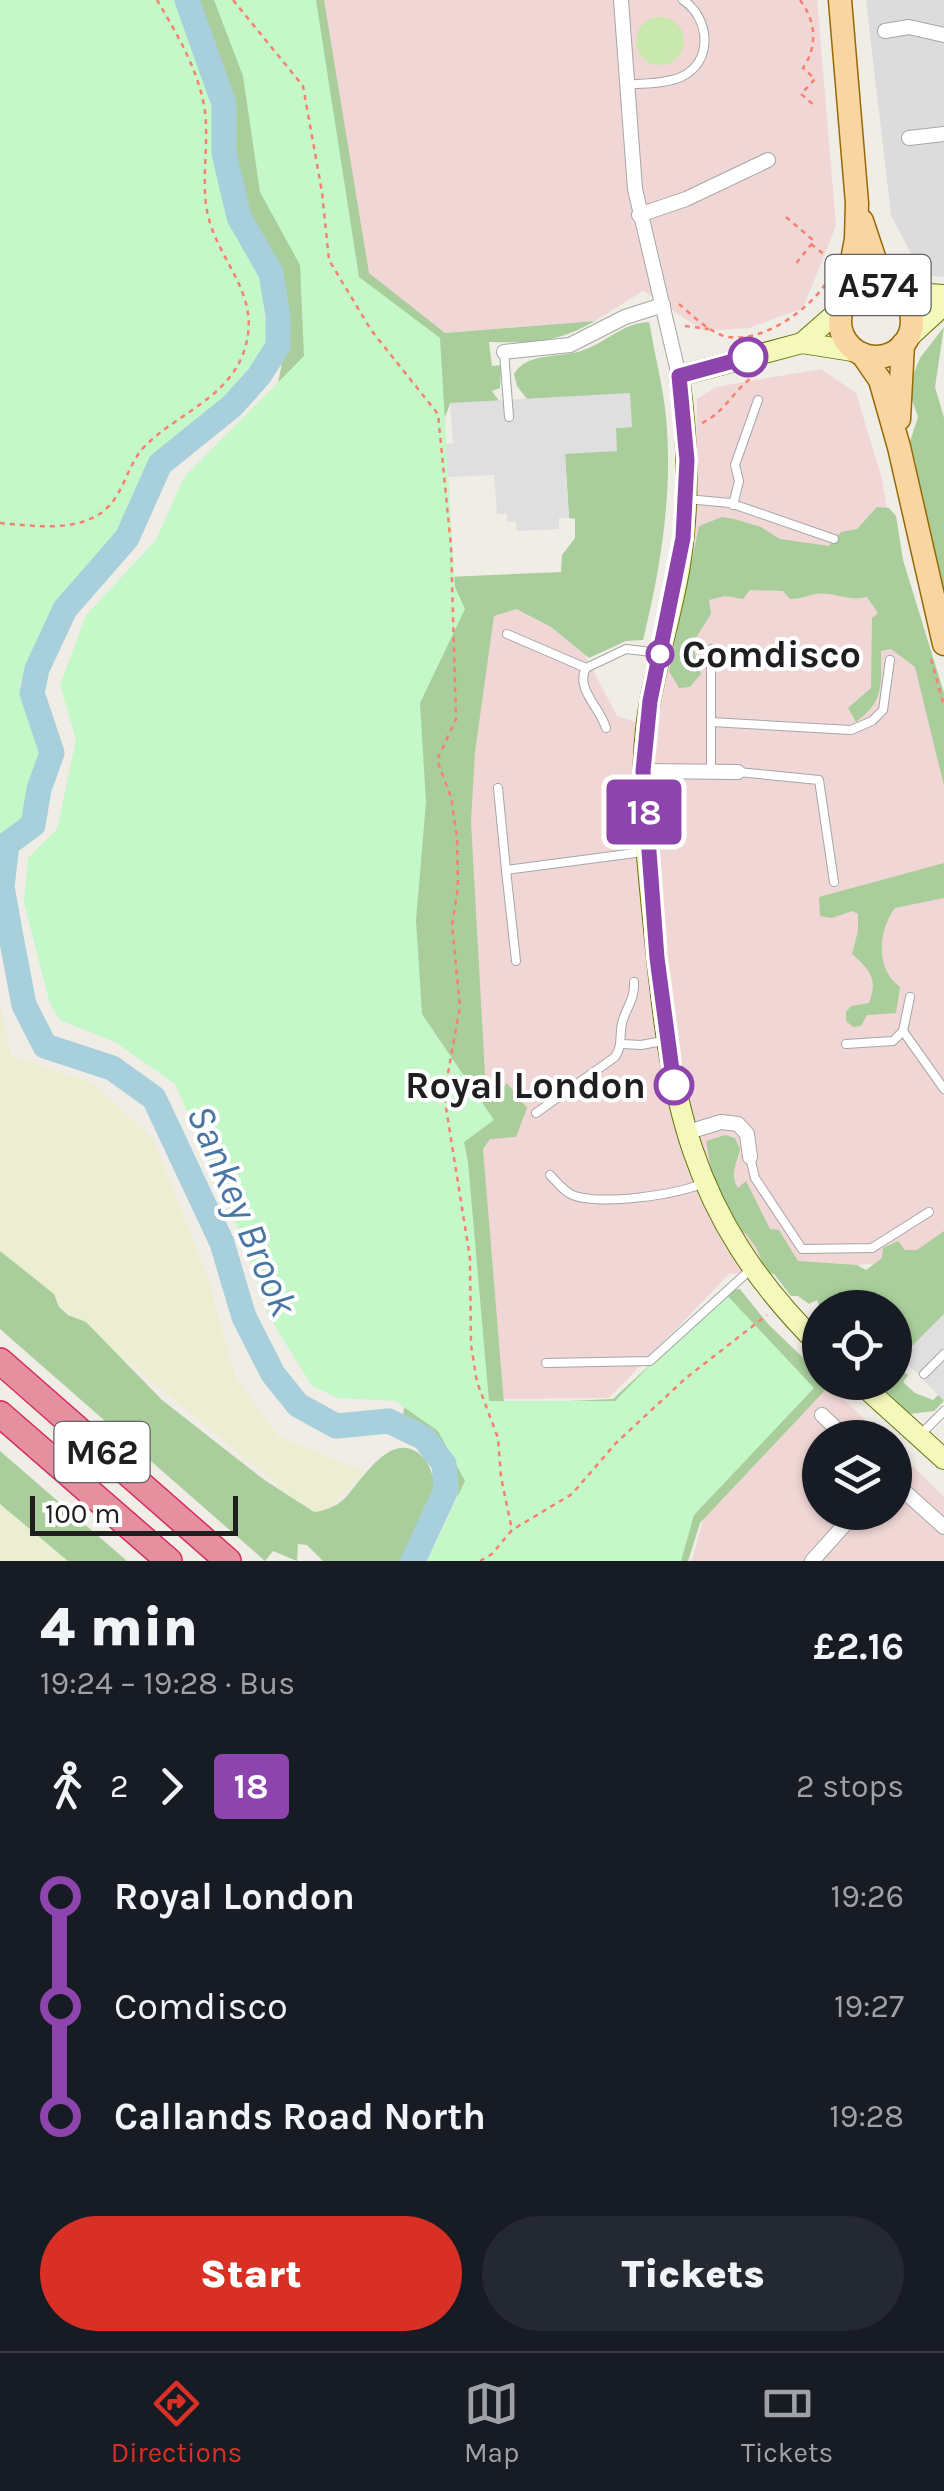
<!DOCTYPE html>
<meta charset="utf-8">
<style>
body{margin:0;font-family:Karla,sans-serif;background:#242831;color:#f1f3f6;height:100vh;display:flex;flex-direction:column;font-size:38px;white-space:nowrap}
*{box-sizing:border-box;margin:0}
p{font-size:32px;color:#9ea1a6}
.icon{flex:none;width:55px;height:55px;fill:none;stroke:currentColor;stroke-width:2;stroke-linecap:round;stroke-linejoin:round}
.map{position:relative;height:1561px;overflow:hidden}
.panel{display:flex;flex-direction:column;background:#171b24;flex:1}
.panel>*{flex:none}
.badge{padding:0 20px;border-radius:8px;font-size:35px;line-height:65px}
.controls{position:absolute;left:802px;top:1290px;display:grid;gap:20px}
.controls a{display:grid;place-items:center;width:110px;height:110px;border-radius:50%;background:#171b24;box-shadow:0 2px 8px #0004;font-size:50px}
.scale{position:absolute;left:30px;bottom:25px;width:208px;box-sizing:border-box;padding-left:10px;border:5px solid #1f1f1f;border-top:0;font-size:28px;line-height:35px;white-space:nowrap;color:#1f1f1f;-webkit-text-stroke:8px #fff;paint-order:stroke}
.map>.badge{position:absolute;translate:-50% -50%;box-shadow:0 0 0 5px #fff}
.legs{display:flex;align-items:center;gap:15px;height:110px;padding:0 40px;font-size:32px}
.legs p{margin-inline-start:auto}
.summary{display:flex;align-items:center;justify-content:space-between;height:170px;padding:0 40px}
h1{font-size:55px;font-weight:800;line-height:75px}
.action{display:flex;gap:20px;margin-top:auto;padding:20px 40px}
.action a{flex:1;height:115px;border-radius:60px;background:#d93025;color:#fff;font-size:40px;font-weight:800;line-height:115px;text-align:center}
.action a+a{background:#242831;color:#f1f3f6}
ul{padding:0 40px;list-style:none}
li{display:flex;align-items:center;gap:35px;height:110px;font-size:38px}
li i{display:grid;place-items:center;width:15px;height:100%;margin:0 12px;background:currentColor}
li i::after{content:'';width:25px;height:25px;margin:-12px;border:8px solid;border-radius:50%;background:#171b24}
li p{margin-inline-start:auto}
li:first-child i{background:linear-gradient(#0000 50%,currentColor 0)}
li:last-child i{background:linear-gradient(currentColor 50%,#0000 0)}
.tab-bar{display:flex;justify-content:space-around;align-items:center;height:140px;border-top:2px solid #363941;background:#171b24;font-size:28px;color:#9ea1a6}
.tab-bar a{display:grid;justify-items:center;gap:5px}
.tab-bar .on{color:#d93025}
.map>svg:first-child{display:block}
</style>
<div class="map">
<svg width="944" height="1561" viewBox="0 0 944 1561">
<rect width="100%" height="100%" fill="#f0ece6"/>
<polygon fill="#dddcdc" points="866,0 944,0 944,277 922,275 891,215"/>
<g fill="#f0d7d5">
<polygon points="320,0 817,0 836,226 803,308 749,328 704,331 643,291 595,321 445,333 366,275"/>
<polygon points="821,369 856,393 882,479 899,583 944,756 944,1235 913,1261 729,1274 609,1398 494,1399 460,792 468,624 515,609 551,627 585,655 617,716 655,728 695,529 697,399 716,387"/>
<polygon points="828,1384 883,1437 820,1438 820,1512 895,1512 895,1449 944,1497 944,1561 692,1561 705,1513"/>
</g>
<g fill="#ebeed1">
<polygon points="0,1005 11,1056 93,1083 153,1139 206,1273 235,1376 278,1436 365,1472 319,1519 0,1256"/>
<polygon points="0,1489 90,1561 0,1561"/>
</g>
<circle fill="#c9e8ad" cx="660" cy="41" r="24"/>
<g fill="#a9ce9b">
<path d="M172,0H324L369,273L445,333L595,321C557,343 532,343 489,342L492,366L501,365L500,388L492,391L499,401L450,404L442,425L447,577L561,572L562,555L575,538V519L569,518L565,453L616,428L631,427L629,394L527,399L517,386L514,374C527,352 559,358 581,351C606,343 622,323 649,322L650,326C655,356 663,387 666,417C673,492 661,567 643,640L626,641L589,658L551,627L516,609L494,616L475,752L471,821L485,1075L494,1098L507,1083L527,1108L516,1137L490,1139L483,1149L504,1404L613,1399L731,1290L740,1289L768,1324L820,1374V1382L831,1384L700,1523L688,1561H430C438,1542 450,1523 456,1503C467,1468 436,1424 403,1416L405,1401L266,436C271,414 277,391 281,368C288,314 267,260 247,210L222,205L214,174L233,160V145L218,142L216,105Z"/>
<polygon points="944,327 935,387 944,418 944,612 914,488 916,462 907,451 918,417 908,388 920,358"/>
<path d="M877,507L889,508L896,516L903,560L944,693V786L915,667L891,649L881,651C881,684 885,701 856,722L848,708L871,688L872,618L878,613L867,597C849,602 833,591 815,594C806,596 801,599 790,599L783,591L750,590L743,599L725,596L709,600L711,614L692,644L701,674L690,687L679,688L669,671L699,526L722,517L734,519L761,527L780,539L829,546L841,532L857,529Z"/>
<path d="M944,863V898L895,908C878,931 875,969 900,987L896,1013L867,1015L861,1026L853,1027L846,1021V1012L851,1006L869,1003C878,979 871,971 852,954L858,931V914L852,911L832,918L820,916L819,897Z"/>
<path d="M725,1135L735,1138L740,1149C737,1164 729,1174 738,1188L746,1181L770,1229L779,1230L798,1261L857,1265L866,1270L882,1258L883,1248L898,1241L905,1250H917L944,1231V1323L900,1368L908,1375L903,1382L915,1393L933,1400L944,1389V1401L934,1411L909,1414L878,1383L895,1382V1308H820V1330L813,1313L820,1308L817,1300L809,1304L798,1296H791L774,1274L766,1272L757,1249L746,1234L737,1229L713,1180L706,1141Z"/>
<path d="M0,1251L54,1294L59,1307L68,1315L86,1322L162,1400L263,1479L314,1512C324,1511 335,1507 343,1500C360,1484 391,1425 423,1457C431,1465 434,1482 438,1493L404,1561H323L307,1545L298,1544L297,1561L273,1551L265,1561L0,1329Z"/>
<polygon points="0,1451 127,1561 68,1561 0,1504"/>
</g>
<g fill="#c4f8c9">
<polygon points="0,0 176,0 212,109 214,165 228,219 260,276 268,345 216,407 154,458 117,537 56,604 19,686 40,752 21,822 0,839"/>
<polygon points="214,0 316,0 359,277 440,338 455,587 465,609 420,703 426,802 416,920 422,1014 494,1120 464,1142 468,1162 489,1401 615,1401 723,1291 814,1388 694,1515 681,1561 427,1561 465,1481 438,1431 395,1401 338,1398 312,1386 267,1313 247,1249 175,1084 115,1042 60,1020 50,1004 24,903 28,858 57,829 76,740 60,685 86,615 156,540 184,477 304,356 300,265 260,192 243,76"/>
</g>
<g fill="#dfdfdf">
<polygon points="630,393 632,427 616,428 617,451 565,454 569,518 559,518 559,529 517,531 516,522 507,522 507,514 497,514 494,475 448,477 446,444 453,443 450,403"/>
<polygon points="944,1314 944,1401 901,1357"/>
</g>
<g fill="none" stroke-linecap="round" stroke-linejoin="round">
<polyline stroke="#a7cfdc" stroke-width="25" points="187,0 224,104 224,153 239,217 271,273 278,316 278,346 259,376 232,406 160,464 127,538 65,609 37,669 32,693 52,753 39,789 33,825 7,844 2,887 12,942 24,1005 45,1046 112,1068 154,1098 222,1243 244,1317 273,1374 298,1405 336,1426 389,1421 424,1438 444,1464 446,1490 413,1561"/>
<defs>
<g id="lane">
<path d="M626,85C644,83 665,84 681,77C714,62 710,18 683,0"/>
<polyline points="504,352 509,417"/>
<polyline points="687,499 730,503 834,539"/>
<polyline points="733,505 739,481 735,465 758,400"/>
<polyline points="507,634 586,668 626,649 660,653"/>
<polyline points="711,649 711,772"/>
<path d="M586,668C575,689 600,707 606,728"/>
<polyline points="711,722 851,730 872,721 883,710 890,660"/>
<polyline points="738,772 819,780 834,882"/>
<polyline points="498,788 506,870"/>
<polyline points="516,961 506,870 643,852"/>
<polyline points="903,1031 944,1089"/>
<polyline points="622,1044 641,1045 663,1041"/>
<polyline points="846,1044 893,1041 903,1031 910,997"/>
<path d="M536,1113L615,1057C623,1045 619,1037 622,1023C626,1008 635,999 634,982"/>
<polyline points="750,1157 755,1178 802,1249 872,1248 929,1212"/>
<path d="M550,1175C557,1182 565,1193 575,1196C605,1205 675,1195 704,1183"/>
<polyline points="546,1363 650,1361 751,1269"/>
<polyline points="924,1374 944,1354"/>
<polyline points="919,1436 944,1411"/>
</g>
<g id="street">
<polyline points="621,0 635,189 679,376"/>
<polyline points="885,31 909,27 944,35"/>
<polyline points="909,138 944,134"/>
<polyline points="639,215 686,199 768,160"/>
<polyline points="504,352 570,345 625,317 663,305"/>
<polyline points="643,771 738,772"/>
<polyline points="685,1133 721,1122 738,1124 747,1134 750,1157"/>
<polyline points="822,1415 846,1438"/>
<polyline points="895,1483 944,1527"/>
<polyline points="812,1561 856,1512"/>
</g>
<g id="secondary">
<polyline points="897,292 944,295"/>
<polyline points="906,340 944,305"/>
<polyline points="802,343 843,307"/>
<path d="M820,1346C686,1213 670,1098 653,919C647,856 639,793 646,729C652,674 671,620 680,565C690,502 688,439 679,376L802,343L859,352"/>
<polyline points="859,1382 944,1459"/>
</g>
<g id="primary">
<polyline points="840,0 857,203 856,239 844,303"/>
<polyline points="862,221 875,260 894,290"/>
<circle cx="876" cy="321" r="36"/>
<polyline points="862,354 880,380 899,447 944,644"/>
<polyline points="899,419 903,344"/>
</g>
<g id="highway">
<polyline points="0,1361 228,1561"/>
<polyline points="0,1414 169,1561"/>
</g>
</defs>
<use href="#lane" stroke="#a6a6a6" stroke-width="10"/>
<use href="#street" stroke="#a6a6a6" stroke-width="16"/>
<use href="#secondary" stroke="#677408" stroke-width="22"/>
<use href="#primary" stroke="#966904" stroke-width="25"/>
<use href="#highway" stroke="#d62a62" stroke-width="28"/>
<g stroke="#f68170" stroke-width="2.5" stroke-dasharray="5 5" stroke-linecap="butt">
<polyline points="233,0 303,86 322,192 329,260 371,330 438,414 451,546 456,719 437,760 451,797 457,838 458,888 452,925 460,1007 444,1095 470,1258 471,1345 477,1382 498,1438 501,1477 512,1530"/>
<path d="M800,0C816,21 818,46 803,68L815,79L801,94L816,107"/>
<polyline points="786,217 814,241 794,266"/>
<polyline points="811,244 835,263"/>
<path d="M679,304C692,315 708,331 724,336C760,346 813,308 829,278"/>
<polyline points="685,326 709,329"/>
<path d="M702,423C726,412 734,388 757,374"/>
<path d="M0,523C36,526 89,535 114,500C126,483 130,462 144,447C175,415 226,399 243,354C265,295 217,263 207,211C202,183 207,155 206,127C206,83 179,37 157,0"/>
<polyline points="931,659 944,706"/>
<polyline points="480,1561 492,1554 512,1530 572,1494 616,1443 686,1378 767,1315"/>
</g>
<use href="#lane" stroke="#fff" stroke-width="8"/>
<use href="#street" stroke="#fff" stroke-width="14"/>
<use href="#secondary" stroke="#f4f8bb" stroke-width="20"/>
<use href="#primary" stroke="#f9d5a1" stroke-width="22"/>
<use href="#highway" stroke="#e5909e" stroke-width="25"/>
</g>
<g fill="none" stroke-linecap="round" stroke-linejoin="round">
<defs>
<polyline id="line-1" points="674,1085 657,958 643,771 650,701 683,538 687,460 679,376 748,357"/>
</defs>
<use href="#line-1" stroke="#fff" stroke-width="22"/>
<use href="#line-1" stroke="#8e44ad" stroke-width="15"/>
</g>
<g fill="#fff" stroke="#8e44ad" stroke-width="5">
<circle cx="748" cy="357" r="18"/>
<circle cx="660" cy="654" r="12"/>
<circle cx="674" cy="1085" r="18"/>
</g>
<g text-anchor="middle" stroke-width="8" stroke-linejoin="round" paint-order="stroke">
<g fill="#fff" stroke="#626262" stroke-width="2.5">
<rect x="825.5" y="255" width="105" height="60" rx="8"/>
<rect x="54.5" y="1422" width="95" height="60" rx="8"/>
</g>
<g font-size="35" font-weight="bold" fill="#1f1f1f">
<text x="878" y="297">A574</text>
<text x="102" y="1464">M62</text>
</g>
<g font-size="38" font-weight="bold" fill="#1f1f1f" stroke="#fff" text-anchor="start">
<text x="682" y="667">Comdisco</text>
<text x="646" y="1098" text-anchor="end">Royal London</text>
</g>
<g font-size="40" font-style="italic" fill="#4a76a5" stroke="#fff">
<text transform="translate(243 1210) rotate(67)" y="14">Sankey Brook</text>
</g>
</g>
</svg>
<div class="controls">
<a><svg class="icon" aria-label="locate" viewBox="0 0 24 24"><circle cx="12" cy="12" r="6"/><path d="M12 2v4M12 18v4M2 12h4M18 12h4"/></svg></a>
<a><svg class="icon" aria-label="layers" viewBox="0 0 24 24"><path d="M12 4l9 5-9 5-9-5zM3 14l9 5 9-5"/></svg></a>
</div>
<div class="scale">100 m</div>
<b class="badge" style="left:644px;top:812px;background:#8e44ad;color:#fff">18</b>
</div>
<section class="panel">
<div class="summary"><div><h1>4 min</h1><p>19:24 – 19:28 · Bus</p></div><b>£2.16</b></div>
<div class="legs"><svg class="icon" aria-label="walk" viewBox="0 0 24 24"><circle cx="13" cy="4" r="2"/><path d="M13 8l-2 6 4 7M11 14l-3 7M7 12l3-4h3l4 4"/></svg>2<svg class="icon" aria-label="forward" viewBox="0 0 24 24"><path d="M9 5l7 7-7 7"/></svg><b class="badge" style="background:#8e44ad;color:#fff">18</b><p>2 stops</p></div>
<ul>
<li><i style="color:#8e44ad"></i><b>Royal London</b><p>19:26</p></li>
<li><i style="color:#8e44ad"></i><span>Comdisco</span><p>19:27</p></li>
<li><i style="color:#8e44ad"></i><b>Callands Road North</b><p>19:28</p></li>
</ul>
<div class="action"><a>Start</a><a>Tickets</a></div>
</section>
<nav class="tab-bar">
<a class="on"><svg class="icon" aria-label="directions" viewBox="0 0 24 24"><path d="M12 3l9 9-9 9-9-9zM9 14v-3h6M13 9l2 2-2 2"/></svg>Directions</a>
<a><svg class="icon" aria-label="map" viewBox="0 0 24 24"><path d="M3 6l6-2 6 2 6-2v14l-6 2-6-2-6 2zM9 4v14M15 6v14"/></svg>Map</a>
<a><svg class="icon" aria-label="tickets" viewBox="0 0 24 24"><path d="M3 7h18v10H3zM15 7v10"/></svg>Tickets</a>
</nav>
